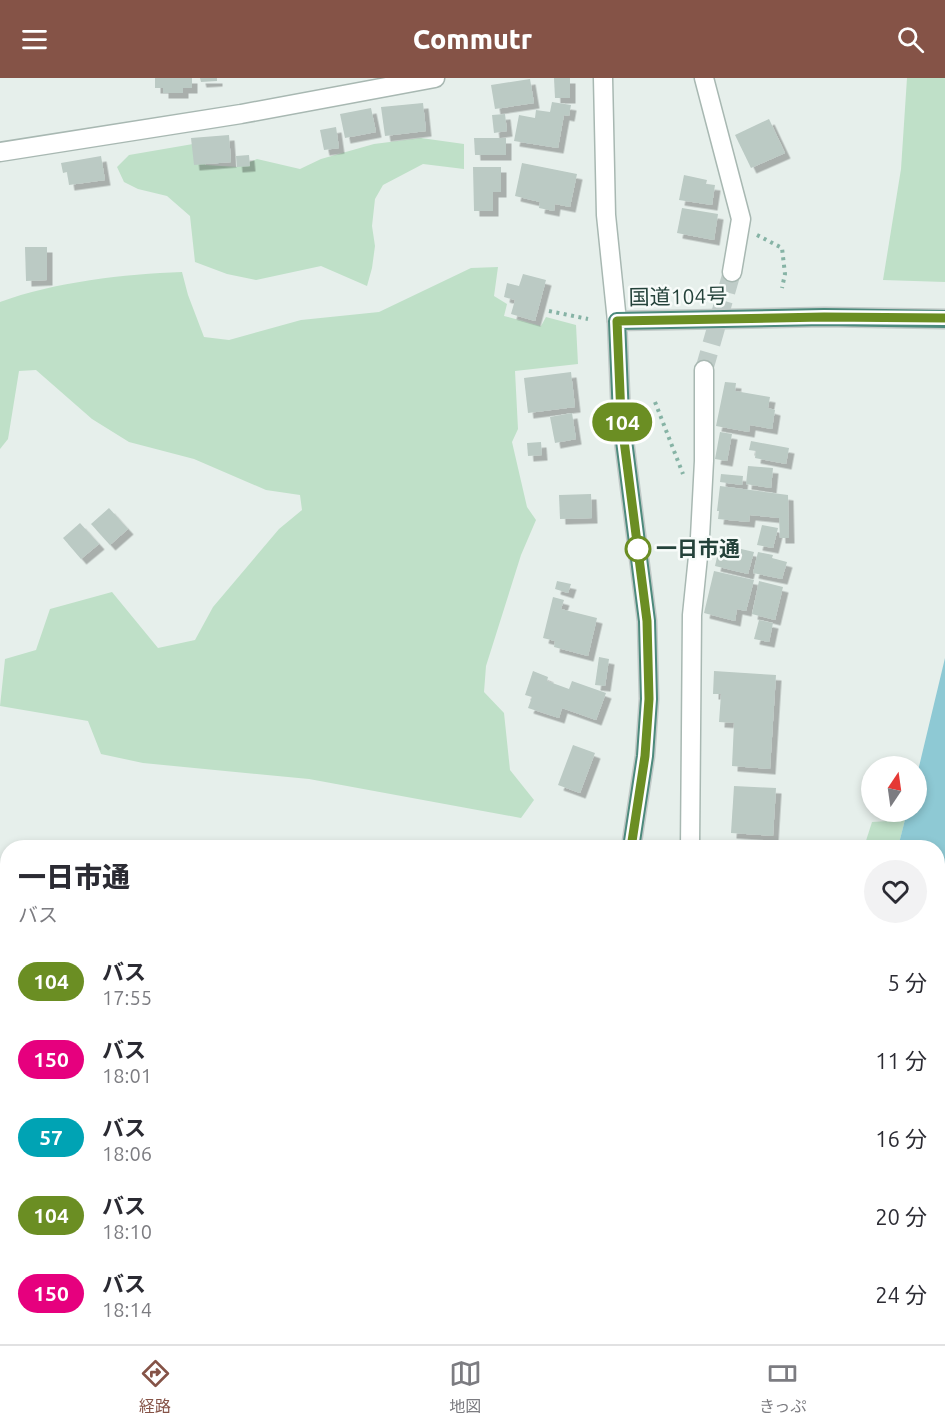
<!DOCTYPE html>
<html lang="ja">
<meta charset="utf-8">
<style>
body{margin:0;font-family:Ubuntu,"Noto Sans JP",sans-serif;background:#f2f2f3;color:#2b2b33;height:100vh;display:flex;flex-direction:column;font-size:22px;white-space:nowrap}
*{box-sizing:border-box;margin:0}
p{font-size:20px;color:#7c7c81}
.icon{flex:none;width:33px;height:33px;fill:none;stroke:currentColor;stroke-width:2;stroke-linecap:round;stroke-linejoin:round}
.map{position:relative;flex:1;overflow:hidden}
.drawer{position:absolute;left:0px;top:762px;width:945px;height:504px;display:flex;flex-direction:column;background:#fff;border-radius:24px 24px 0 0;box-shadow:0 3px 9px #0003}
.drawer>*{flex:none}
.badge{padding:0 12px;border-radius:20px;font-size:21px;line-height:39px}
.needle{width:39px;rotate:13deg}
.fabs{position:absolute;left:861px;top:678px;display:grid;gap:12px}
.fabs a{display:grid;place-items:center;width:66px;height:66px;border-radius:50%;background:#fff;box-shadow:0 3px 9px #0003;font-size:30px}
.map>.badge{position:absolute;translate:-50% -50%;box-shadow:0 0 0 3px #fff}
.round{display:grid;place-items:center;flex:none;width:63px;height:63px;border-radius:32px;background:#f2f2f3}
.summary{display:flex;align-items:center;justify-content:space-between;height:102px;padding:0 18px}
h1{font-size:28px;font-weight:800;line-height:45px}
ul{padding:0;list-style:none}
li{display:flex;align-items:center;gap:18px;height:78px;padding:0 18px}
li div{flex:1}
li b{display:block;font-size:22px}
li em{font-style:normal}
li .badge{min-width:66px;font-weight:700;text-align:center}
header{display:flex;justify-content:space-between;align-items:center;height:78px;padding:0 18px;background:#855347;color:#fff;font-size:27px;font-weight:800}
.dock{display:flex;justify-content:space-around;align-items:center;height:84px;border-top:2px solid #e1e1e2;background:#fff;font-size:16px;color:#7c7c81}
.dock a{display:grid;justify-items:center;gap:3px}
.dock .active{color:#855347}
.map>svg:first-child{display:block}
</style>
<header><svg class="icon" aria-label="menu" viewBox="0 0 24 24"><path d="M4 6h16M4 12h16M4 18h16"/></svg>Commutr<svg class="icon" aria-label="search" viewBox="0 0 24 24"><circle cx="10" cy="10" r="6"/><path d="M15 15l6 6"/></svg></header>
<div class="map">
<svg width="945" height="1266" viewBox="0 0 945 1266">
<defs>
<filter id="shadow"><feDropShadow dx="5.5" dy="5.5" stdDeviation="0" flood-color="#0004"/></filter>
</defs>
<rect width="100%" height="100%" fill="#e6efeb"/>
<g fill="#bfe0c8">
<polygon points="907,0 945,0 945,204 883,202 901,91"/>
<polygon points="421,60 464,66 464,91 423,86 383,107 375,121 372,148 375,168 372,190 367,208 321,188 256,202 227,196 195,184 190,138 167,118 138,111 124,104 117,89 129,77 193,66 199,81 206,87 237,89 257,81 300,91 321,81 374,66"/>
<path d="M498,189L494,218L507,226L504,238L541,248L546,239L576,247L578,286L515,293L518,351L512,364L527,429L536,442L521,477L486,588L484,614L504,635L510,692L534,722L521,740L309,701L143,685L101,676L88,643L0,628L5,581L36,572L50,531L112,514L158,570L195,562L213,529L279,451L302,432L300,417L266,412L194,381L129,364L92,341L36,292L19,293L8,361L0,371V224C54,204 125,196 182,194L188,217L204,259L229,262L301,242L379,234L471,190Z"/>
<polygon points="905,742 898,769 864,769 872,744"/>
<polygon points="260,1258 489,1258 489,1259 486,1266 256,1266"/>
<polygon points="738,1259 738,1258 795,1259 794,1266 735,1266"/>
<polygon points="114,1262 129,1266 48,1266 48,1264"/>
</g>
<polygon fill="#8ec9d4" points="945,580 945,1266 794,1266 795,1259 938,1258 938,770 898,769 907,734 916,734 917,697"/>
<g fill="#bbcac4" filter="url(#shadow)">
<polygon points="155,0 192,0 192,10 183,10 183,15 163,15 163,10 155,10"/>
<polygon points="200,0 217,0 217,3 201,4"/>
<polygon points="554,0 570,0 570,20 555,20"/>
<polygon points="530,1 534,25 495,31 491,7"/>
<polygon points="552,24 571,27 569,38 564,37 558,70 514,63 519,37 535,40 536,32 550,34"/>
<polygon points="423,25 426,53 385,58 381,29"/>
<polygon points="371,30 376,54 345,60 340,36"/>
<polygon points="505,36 507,53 494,55 492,37"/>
<polygon points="769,41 785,75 751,90 735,57"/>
<polygon points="336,49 339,70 324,72 320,52"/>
<polygon points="229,57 231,84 194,87 191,60"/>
<polygon points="474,60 506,60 506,77 475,77"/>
<polygon points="249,77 250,88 237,89 236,78"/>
<polygon points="101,78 105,102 69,107 67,94 63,95 61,85"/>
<polygon points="522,85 577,96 570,129 555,126 554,133 539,130 540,124 515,118"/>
<polygon points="473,89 501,89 501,114 493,114 493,133 474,133"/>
<polygon points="684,97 707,102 706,106 715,107 712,127 679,122"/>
<polygon points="682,130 718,136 714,162 677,155"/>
<polygon points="25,169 47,169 47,202 26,203"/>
<polygon points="523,196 546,202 535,243 511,236 515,222 504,219 507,205 519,208"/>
<polygon points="571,294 575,329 528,335 524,300"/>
<polygon points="725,304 736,305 735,313 770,319 768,330 775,332 772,351 750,347 749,354 716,348"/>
<polygon points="572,335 576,361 555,365 550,339"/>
<polygon points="720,354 732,356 727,383 715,381"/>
<polygon points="751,363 789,370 786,386 755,380 756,373 749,372"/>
<polygon points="541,364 542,377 528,378 527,365"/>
<polygon points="748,388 773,390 771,410 746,406"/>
<polygon points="721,396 743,398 742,407 720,404"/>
<polygon points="720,408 788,417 789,460 780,460 779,440 750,437 749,444 718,441 719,433 717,433"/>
<polygon points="591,416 592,440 560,441 559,417"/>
<polygon points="109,430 128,451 110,467 91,446"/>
<polygon points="80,445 99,466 81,481 63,460"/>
<polygon points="762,447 778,450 773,470 757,467"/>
<polygon points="720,466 754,474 748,496 715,488"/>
<polygon points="758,474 773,477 772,480 787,484 782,501 753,495"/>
<polygon points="714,493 754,502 746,533 737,531 735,543 704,535"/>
<polygon points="557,503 571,506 568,515 555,511"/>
<polygon points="759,503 783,509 775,542 752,536"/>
<polygon points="553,519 564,522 561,531 597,540 588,578 554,569 555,563 543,560"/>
<polygon points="759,542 773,545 769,564 754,561"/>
<polygon points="599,579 609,581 605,608 595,607"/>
<polygon points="533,593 548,599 547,603 569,611 572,603 606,615 596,642 562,630 559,640 528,630 532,619 525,617"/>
<polygon points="714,593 776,597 770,691 732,688 734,645 719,644 721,616 713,616"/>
<polygon points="573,667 595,675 580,715 558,707"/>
<polygon points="734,708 776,710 773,758 731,755"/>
<polygon points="551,1258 568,1258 595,1266 549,1266"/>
<polygon points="593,1258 610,1258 609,1263"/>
</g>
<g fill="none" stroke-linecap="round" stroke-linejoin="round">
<polyline stroke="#bfccc8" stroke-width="18" stroke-dasharray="18 9" stroke-linecap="butt" points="704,292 732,194"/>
<defs>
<g id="minor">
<polyline points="704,0 741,141 732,194"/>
<polyline points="0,74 241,36 435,0"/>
<polyline points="690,770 692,537 700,459 704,383 704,292"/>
</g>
<polyline id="tertiary" points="603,0 606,137 617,243"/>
<g id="trunk">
<polyline points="631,770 645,678 649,621 647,543 621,339 617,243 824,239 945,241"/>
<polyline points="513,1266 515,1258"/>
</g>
</defs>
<use href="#minor" stroke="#a8b8b2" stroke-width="21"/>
<use href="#tertiary" stroke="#a8b8b2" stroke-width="21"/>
<use href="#trunk" stroke="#c2cac8" stroke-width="21"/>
<g stroke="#86b3a5" stroke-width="4" stroke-dasharray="3 4.5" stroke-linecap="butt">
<polyline points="757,157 782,170 785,196 782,210"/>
<polyline points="549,233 588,241"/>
<polyline points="655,324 683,396"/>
</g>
<use href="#minor" stroke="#fff" stroke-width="18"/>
<use href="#tertiary" stroke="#fff" stroke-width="18"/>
<use href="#trunk" stroke="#4c8a7c" stroke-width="18"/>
</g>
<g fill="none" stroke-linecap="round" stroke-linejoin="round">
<defs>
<polyline id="line" points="631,770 645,678 649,621 647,543 621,339 617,243 824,239 945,240"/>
</defs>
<use href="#line" stroke="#fff" stroke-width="14"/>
<use href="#line" stroke="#6b8e23" stroke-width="9"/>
</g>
<circle fill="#fff" stroke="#6b8e23" stroke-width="3" cx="638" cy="471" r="12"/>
<g text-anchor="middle" stroke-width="5" stroke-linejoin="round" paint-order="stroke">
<g font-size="21" fill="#24423a" stroke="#f7fbf9">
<text transform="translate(678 219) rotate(-1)" y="7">国道104号</text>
</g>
<g font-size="21" font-weight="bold" fill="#24423a" stroke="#f7fbf9" text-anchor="start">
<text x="656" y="478">一日市通</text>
</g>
</g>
</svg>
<div class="fabs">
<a><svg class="needle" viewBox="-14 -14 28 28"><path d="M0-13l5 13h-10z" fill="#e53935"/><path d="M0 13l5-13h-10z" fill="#7c7c81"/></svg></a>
</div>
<b class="badge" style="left:622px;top:344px;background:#6b8e23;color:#fff">104</b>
<section class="drawer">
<div class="summary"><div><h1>一日市通</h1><p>バス</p></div><a class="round"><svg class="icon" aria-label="heart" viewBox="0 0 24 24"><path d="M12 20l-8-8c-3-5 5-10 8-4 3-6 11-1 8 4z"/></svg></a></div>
<ul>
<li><span class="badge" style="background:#6b8e23;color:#fff">104</span><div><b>バス</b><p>17:55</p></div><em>5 分</em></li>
<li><span class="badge" style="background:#e6007e;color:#fff">150</span><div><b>バス</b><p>18:01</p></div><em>11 分</em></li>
<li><span class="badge" style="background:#00a3b4;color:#fff">57</span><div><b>バス</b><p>18:06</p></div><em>16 分</em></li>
<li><span class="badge" style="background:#6b8e23;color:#fff">104</span><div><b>バス</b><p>18:10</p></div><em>20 分</em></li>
<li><span class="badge" style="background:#e6007e;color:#fff">150</span><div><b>バス</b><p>18:14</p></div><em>24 分</em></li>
</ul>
</section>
</div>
<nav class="dock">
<a class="active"><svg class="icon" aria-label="directions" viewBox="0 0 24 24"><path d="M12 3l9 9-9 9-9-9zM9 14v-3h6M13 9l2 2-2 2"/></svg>経路</a>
<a><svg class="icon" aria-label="map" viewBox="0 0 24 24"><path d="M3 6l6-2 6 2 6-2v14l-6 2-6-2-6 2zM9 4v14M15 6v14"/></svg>地図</a>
<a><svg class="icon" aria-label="tickets" viewBox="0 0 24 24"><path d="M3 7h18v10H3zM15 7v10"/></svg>きっぷ</a>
</nav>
